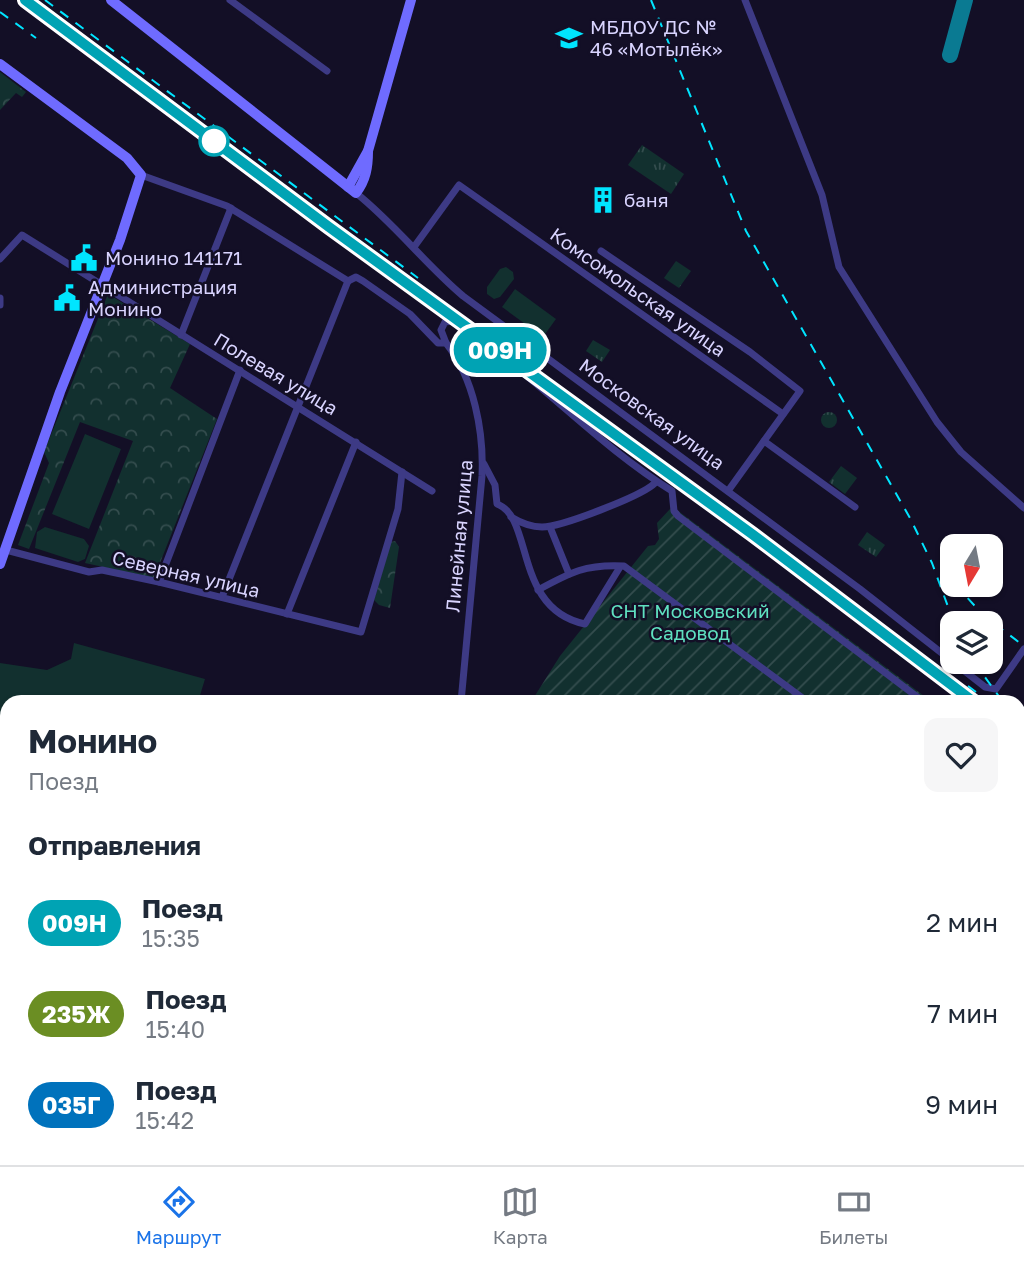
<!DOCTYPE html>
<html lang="ru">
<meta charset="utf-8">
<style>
body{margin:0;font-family:"Golos Text",sans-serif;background:#f6f6f7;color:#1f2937;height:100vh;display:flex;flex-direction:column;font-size:26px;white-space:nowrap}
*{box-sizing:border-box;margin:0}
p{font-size:23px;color:#747a83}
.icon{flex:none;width:38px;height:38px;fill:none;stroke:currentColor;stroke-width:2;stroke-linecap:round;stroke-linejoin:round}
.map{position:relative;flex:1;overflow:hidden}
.side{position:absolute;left:0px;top:695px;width:1026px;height:471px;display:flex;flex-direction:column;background:#fff;border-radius:21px 21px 0 0;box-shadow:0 2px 5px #0004}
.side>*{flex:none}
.badge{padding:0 14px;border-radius:23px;font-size:24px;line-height:46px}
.needle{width:46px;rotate:190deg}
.tools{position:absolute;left:940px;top:534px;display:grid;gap:14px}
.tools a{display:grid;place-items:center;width:63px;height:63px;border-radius:14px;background:#fff;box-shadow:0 2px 5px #0004;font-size:35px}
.map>.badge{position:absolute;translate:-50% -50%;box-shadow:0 0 0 4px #fff}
h2{padding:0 28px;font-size:26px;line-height:63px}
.round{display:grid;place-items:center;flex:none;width:74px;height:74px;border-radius:14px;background:#f6f6f7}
.overview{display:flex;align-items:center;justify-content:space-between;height:119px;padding:0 28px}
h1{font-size:33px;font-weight:700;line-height:52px}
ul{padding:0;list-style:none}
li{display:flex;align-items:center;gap:21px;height:91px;padding:0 28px}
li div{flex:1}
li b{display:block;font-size:26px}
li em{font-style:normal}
li .badge{min-width:77px;font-weight:700;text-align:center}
.menu{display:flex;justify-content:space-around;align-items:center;height:98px;border-top:2px solid #e0e1e3;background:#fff;font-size:19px;color:#747a83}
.menu a{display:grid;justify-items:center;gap:4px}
.menu .active{color:#1a73e8}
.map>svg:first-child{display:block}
</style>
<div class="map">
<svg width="1024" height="1165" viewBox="0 0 1024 1165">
<defs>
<pattern id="grass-tufts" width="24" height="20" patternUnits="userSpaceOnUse" patternTransform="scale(1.75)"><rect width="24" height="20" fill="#12302f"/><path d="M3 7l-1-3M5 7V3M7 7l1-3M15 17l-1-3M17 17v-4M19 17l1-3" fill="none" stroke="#344d4e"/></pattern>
<pattern id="forest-crowns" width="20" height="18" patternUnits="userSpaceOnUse" patternTransform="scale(1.75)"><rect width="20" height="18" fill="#12302f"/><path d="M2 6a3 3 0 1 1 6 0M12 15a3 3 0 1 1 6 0" fill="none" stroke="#344d4e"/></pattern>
<pattern id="garden-furrows" width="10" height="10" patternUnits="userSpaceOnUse" patternTransform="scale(1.75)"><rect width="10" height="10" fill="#12302f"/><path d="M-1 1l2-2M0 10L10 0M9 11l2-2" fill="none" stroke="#344d4e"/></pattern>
</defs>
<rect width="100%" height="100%" fill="#130f26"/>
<g fill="url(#grass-tufts)">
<polygon points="642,145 684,174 671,194 628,165"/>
<polygon points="676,261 691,271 679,288 664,278"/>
<polygon points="593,340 610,350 602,362 586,351"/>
<circle cx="829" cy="420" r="8"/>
<polygon points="841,466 857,478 845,494 829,482"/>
<polygon points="867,532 885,545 876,557 858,545"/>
</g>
<g fill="url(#forest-crowns)">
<polygon points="0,72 26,92 22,97 16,93 0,110"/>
<polygon points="108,294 190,344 170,388 217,419 154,578 85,563 133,441 80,422 29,549 18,545 49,463 44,452"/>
<polygon points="395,541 399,547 390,608 379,605 374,600 391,542"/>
</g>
<g fill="url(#garden-furrows)">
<polygon points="670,509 677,510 932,702 531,702 560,656 648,546 655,545 659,539 657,523"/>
<polygon points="1018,767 1024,771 1024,916 1018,912"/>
<polygon points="1018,919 1024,922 1024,1090 1018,1087"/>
</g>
<g fill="#12302f">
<polygon points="506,267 513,272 514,279 500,297 494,299 487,294 487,287 500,269"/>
<polygon points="515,289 556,319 543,337 502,307"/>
<polygon points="85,434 121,449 89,529 52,514"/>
<polygon points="45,527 84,539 89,546 85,559 78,562 35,548 37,532"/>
<polygon points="74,643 205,679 198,702 7,702 7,854 0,857 0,663 47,670 71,659"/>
</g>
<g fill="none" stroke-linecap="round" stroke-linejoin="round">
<polyline stroke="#0a7a92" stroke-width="16" points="950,55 965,0"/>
<g stroke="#3d3a85" stroke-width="7">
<polyline points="230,0 327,71"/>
<polyline points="745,0 822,195 839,267 937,422 961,452 1024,508"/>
<polyline points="141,175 227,206 348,281"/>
<path d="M356,193C395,224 425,264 463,296L860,589L985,687L996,689L1024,649"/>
<polyline points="414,247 459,185 783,414"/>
<polyline points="601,251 750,352 800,391 728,491"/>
<polyline points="0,259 22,235 432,491"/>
<path d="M348,281L356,277L363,281L410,314L438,343H446C474,378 484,432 482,476L461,702"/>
<polyline points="0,298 0,305"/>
<polyline points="181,335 231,208"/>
<path d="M446,343L441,330L445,322L453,321C531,370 594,443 672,491L674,511L678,516L924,702"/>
<polyline points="764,441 855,507"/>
<path d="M484,464L495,485L497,504C534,517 513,609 585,624L620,567"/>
<path d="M511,517C521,523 530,527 542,527C561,527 642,496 655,483"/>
<polyline points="550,527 569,574"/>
<polyline points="6,550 89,572 102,570 159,582 361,632 398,509 402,472"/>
<polyline points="159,582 240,370"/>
<path d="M538,590C571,572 586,564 624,566L808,702"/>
<polyline points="222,597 348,281"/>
<polyline points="287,614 356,442"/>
<polyline points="1018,772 1024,776"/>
<polyline points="1018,860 1024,864"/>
<polyline points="1018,916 1024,919"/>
<polyline points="1018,943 1024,946"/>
<polyline points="0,967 7,970"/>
<polyline points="1018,1001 1024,1004"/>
<polyline points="1018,1057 1024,1060"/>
<polyline points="1018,1123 1024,1126"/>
<polyline points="760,1158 773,1165"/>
<polyline points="923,1158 935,1165"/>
<polyline points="630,1165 633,1158"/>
<polyline points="897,1165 901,1158"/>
</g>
<g stroke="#6f6bff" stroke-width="10">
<path d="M111,0L356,193C366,180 368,167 368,151"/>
<polyline points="0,64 127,158 141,175 120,240 60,392 0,564"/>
<polyline points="348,187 368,151 411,0"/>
</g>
<g stroke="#00e5ff" stroke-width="2" stroke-dasharray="10 9" stroke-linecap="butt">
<polyline points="26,0 329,227 752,535 974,702"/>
<polyline points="45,0 418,278"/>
<polyline points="651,0 746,231 910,518 932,563 954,623"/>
<polyline points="0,12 36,38"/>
<polyline points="955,584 983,615 1024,646"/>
<polyline points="974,662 1003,702"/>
<polyline points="968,686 989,702"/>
<polyline points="1018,718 1024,724"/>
<polyline points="1018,735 1024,739"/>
</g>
</g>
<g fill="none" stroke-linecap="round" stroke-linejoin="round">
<defs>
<polyline id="line" points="25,0 329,227 752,534 974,702"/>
</defs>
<use href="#line" stroke="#fff" stroke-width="16"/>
<use href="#line" stroke="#00a3b4" stroke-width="10"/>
</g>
<defs>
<symbol id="school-bare" viewBox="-9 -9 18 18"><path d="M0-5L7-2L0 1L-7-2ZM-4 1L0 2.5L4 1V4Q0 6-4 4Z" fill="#00e5ff" stroke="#130f26" stroke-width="2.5" paint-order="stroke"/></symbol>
<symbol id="building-bare" viewBox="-9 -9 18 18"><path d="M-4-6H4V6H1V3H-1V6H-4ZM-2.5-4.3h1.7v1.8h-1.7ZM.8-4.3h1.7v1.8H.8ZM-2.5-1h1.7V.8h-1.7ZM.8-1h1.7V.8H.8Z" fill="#00e5ff" stroke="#130f26" stroke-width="2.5" paint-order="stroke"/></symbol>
<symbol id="civic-bare" viewBox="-9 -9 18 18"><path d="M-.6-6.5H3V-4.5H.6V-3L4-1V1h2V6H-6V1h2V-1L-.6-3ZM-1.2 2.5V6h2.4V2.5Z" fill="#00e5ff" stroke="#130f26" stroke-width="2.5" paint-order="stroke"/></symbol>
</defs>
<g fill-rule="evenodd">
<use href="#school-bare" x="550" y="19" width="38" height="38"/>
<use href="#building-bare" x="584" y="181" width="38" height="38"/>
<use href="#civic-bare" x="65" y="239" width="38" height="38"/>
<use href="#civic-bare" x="48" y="279" width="38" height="38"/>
</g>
<circle fill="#fff" stroke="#00a3b4" stroke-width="3.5" cx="214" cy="141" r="14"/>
<g text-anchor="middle" stroke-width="5" stroke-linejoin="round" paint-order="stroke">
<g font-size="19" fill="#d9d4ff" stroke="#130f26" text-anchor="start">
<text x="590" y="34">МБДОУ ДC №<tspan x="590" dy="22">46 «Мотылёк»</tspan></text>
<text x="624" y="207">баня</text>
<text x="105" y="265">Монино 141171</text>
<text x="88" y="294">Администрация<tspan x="88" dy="22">Монино</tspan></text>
</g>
<g font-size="19" fill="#d9d4ff" stroke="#130f26">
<text transform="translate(638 292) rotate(35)" y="7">Комсомольская улица</text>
<text transform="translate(276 374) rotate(31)" y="7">Полевая улица</text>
<text transform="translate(652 414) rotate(36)" y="7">Московская улица</text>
<text transform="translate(459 536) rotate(-85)" y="7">Линейная улица</text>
<text transform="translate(186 574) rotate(13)" y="7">Северная улица</text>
</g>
<g font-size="19" fill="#5fe0c0" stroke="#130f26">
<text x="690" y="618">СНТ Московский<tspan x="690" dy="22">Садовод</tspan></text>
</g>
</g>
</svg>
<div class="tools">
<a><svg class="needle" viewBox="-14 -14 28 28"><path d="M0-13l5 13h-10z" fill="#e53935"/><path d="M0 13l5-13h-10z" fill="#747a83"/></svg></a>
<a><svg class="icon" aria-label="layers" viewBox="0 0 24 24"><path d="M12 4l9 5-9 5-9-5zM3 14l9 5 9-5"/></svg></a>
</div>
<b class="badge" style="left:500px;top:350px;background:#00a3b4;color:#fff">009Н</b>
<section class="side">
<div class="overview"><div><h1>Монино</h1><p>Поезд</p></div><a class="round"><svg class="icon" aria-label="heart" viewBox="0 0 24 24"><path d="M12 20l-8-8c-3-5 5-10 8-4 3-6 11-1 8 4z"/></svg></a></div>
<h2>Отправления</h2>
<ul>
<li><span class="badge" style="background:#00a3b4;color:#fff">009Н</span><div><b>Поезд</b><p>15:35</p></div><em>2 мин</em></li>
<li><span class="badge" style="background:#6b8e23;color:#fff">235Ж</span><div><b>Поезд</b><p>15:40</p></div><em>7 мин</em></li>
<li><span class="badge" style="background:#0072bc;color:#fff">035Г</span><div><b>Поезд</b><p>15:42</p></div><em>9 мин</em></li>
</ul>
</section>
</div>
<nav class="menu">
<a class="active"><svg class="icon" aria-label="directions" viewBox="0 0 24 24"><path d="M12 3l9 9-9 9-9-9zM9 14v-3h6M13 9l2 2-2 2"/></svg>Маршрут</a>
<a><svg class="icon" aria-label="map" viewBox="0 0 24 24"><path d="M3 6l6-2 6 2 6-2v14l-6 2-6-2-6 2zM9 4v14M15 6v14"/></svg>Карта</a>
<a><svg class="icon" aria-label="tickets" viewBox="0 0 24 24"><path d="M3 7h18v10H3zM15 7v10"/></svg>Билеты</a>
</nav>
